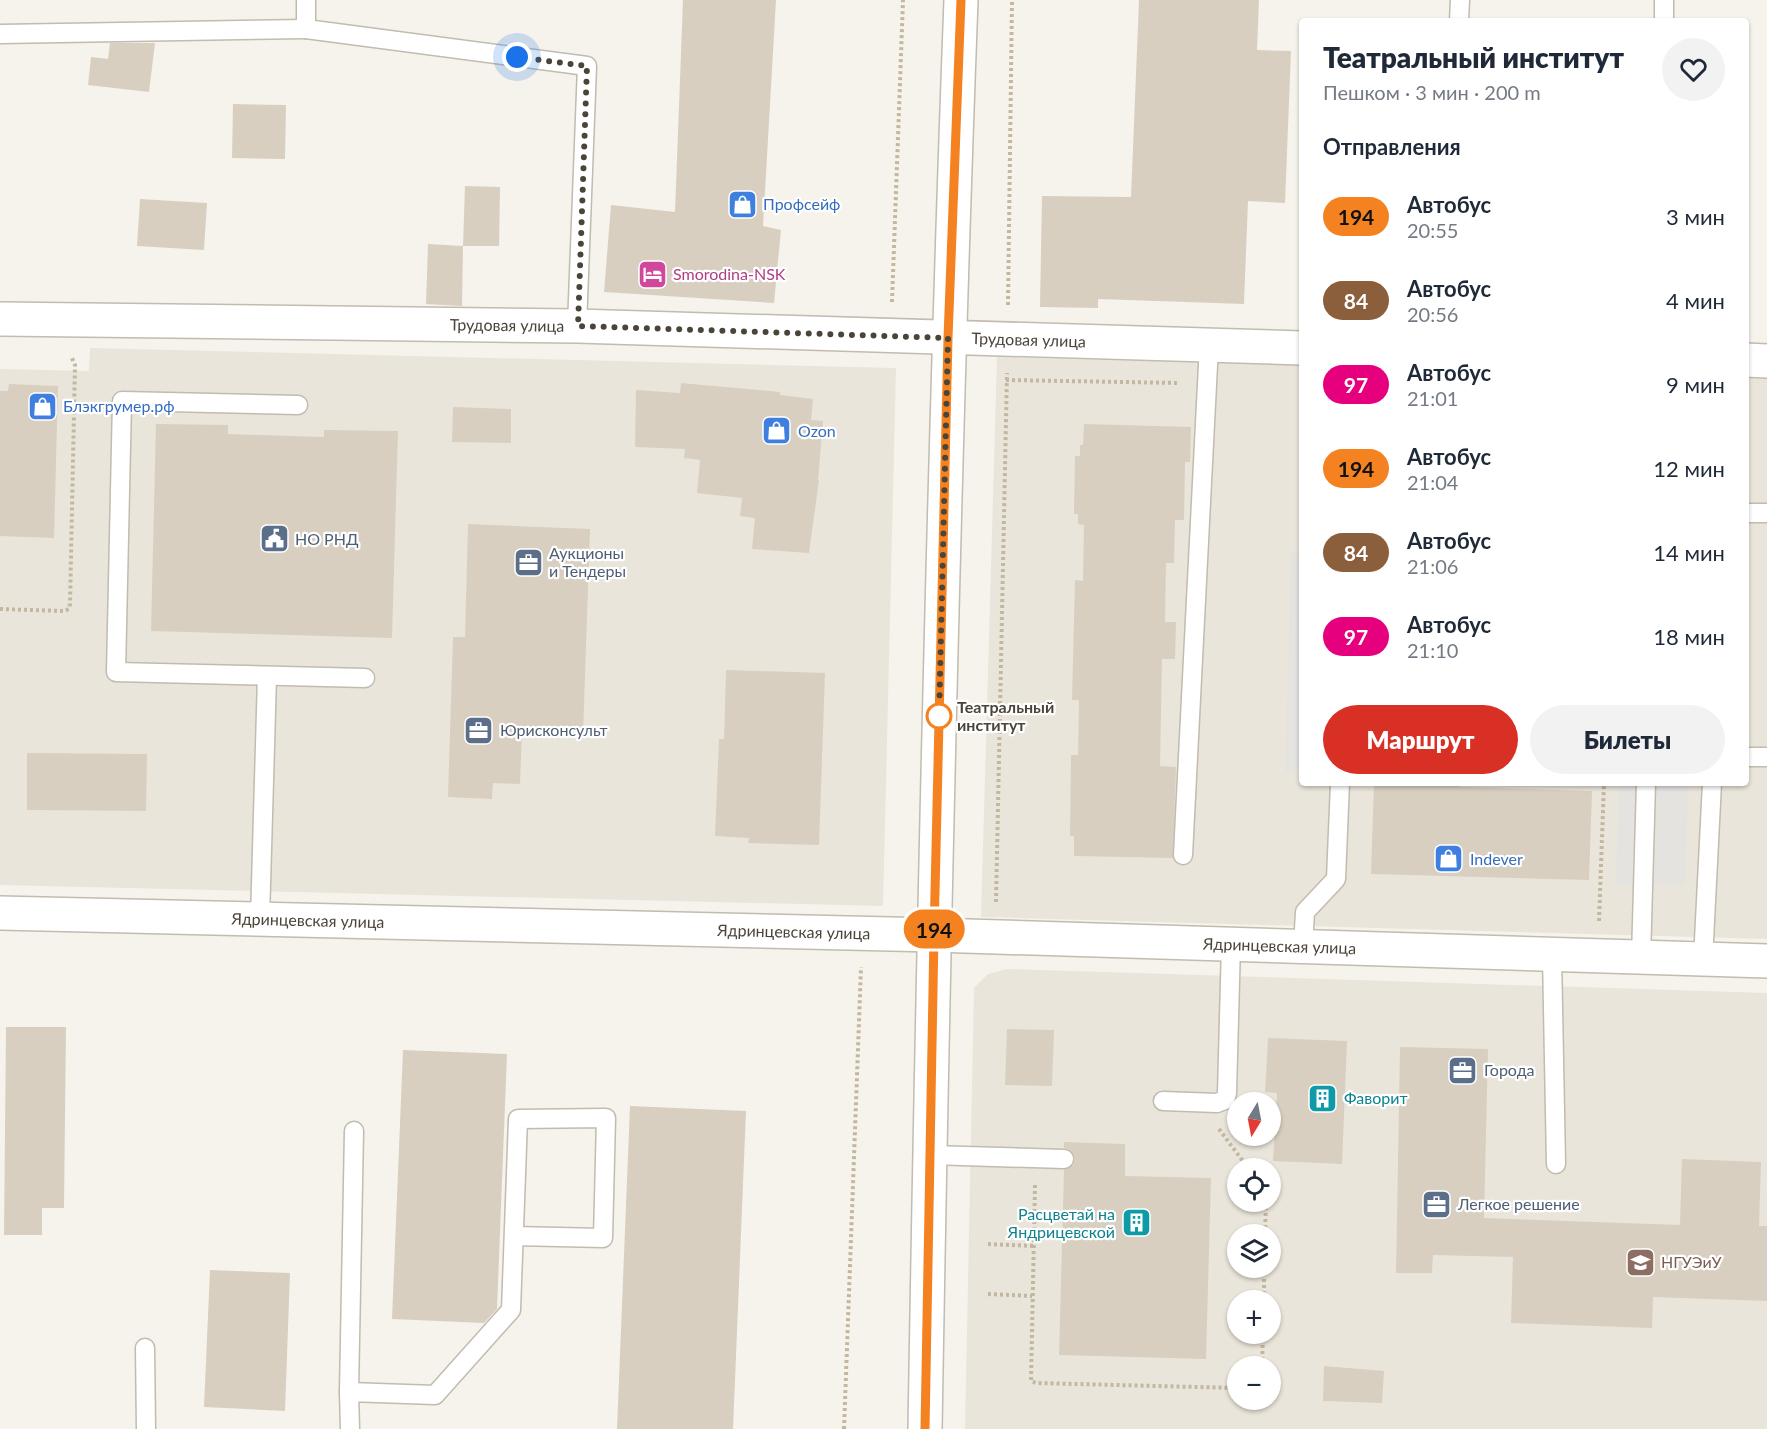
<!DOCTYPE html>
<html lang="ru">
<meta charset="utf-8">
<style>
body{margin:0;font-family:Lato,sans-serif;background:#f2f2f3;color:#1f2937;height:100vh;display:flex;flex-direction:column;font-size:22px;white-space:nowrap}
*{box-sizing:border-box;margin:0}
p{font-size:20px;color:#747a83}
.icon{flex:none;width:33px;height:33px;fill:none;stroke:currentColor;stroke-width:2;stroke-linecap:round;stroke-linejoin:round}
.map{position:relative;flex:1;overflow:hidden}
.panel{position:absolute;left:1299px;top:18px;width:450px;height:768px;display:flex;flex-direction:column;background:#fff;border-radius:6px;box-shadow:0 2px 4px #0004}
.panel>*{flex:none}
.badge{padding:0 12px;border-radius:20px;font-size:21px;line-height:39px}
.needle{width:39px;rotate:190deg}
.controls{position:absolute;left:1227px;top:1092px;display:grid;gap:12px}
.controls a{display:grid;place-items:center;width:54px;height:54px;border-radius:50%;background:#fff;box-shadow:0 2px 4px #0004;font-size:30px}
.you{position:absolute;width:30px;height:30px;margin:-15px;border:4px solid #fff;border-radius:50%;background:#1a73e8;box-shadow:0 0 0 9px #1a73e833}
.map>.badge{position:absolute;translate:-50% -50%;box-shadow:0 0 0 3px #fff}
h2{padding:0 24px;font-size:22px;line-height:54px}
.round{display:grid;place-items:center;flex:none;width:63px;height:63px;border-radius:32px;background:#f2f2f3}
.summary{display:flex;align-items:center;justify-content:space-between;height:102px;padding:0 24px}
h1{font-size:28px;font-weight:800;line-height:45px}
.button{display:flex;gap:12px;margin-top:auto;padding:12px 24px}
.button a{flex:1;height:69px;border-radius:36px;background:#d93025;color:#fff;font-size:24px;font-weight:800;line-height:69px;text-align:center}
.button a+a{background:#f2f2f3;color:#1f2937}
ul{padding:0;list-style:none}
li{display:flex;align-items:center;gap:18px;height:84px;padding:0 24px}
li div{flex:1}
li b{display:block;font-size:22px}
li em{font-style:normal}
li .badge{min-width:66px;font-weight:700;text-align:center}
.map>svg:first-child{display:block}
</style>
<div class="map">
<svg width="1767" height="1429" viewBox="0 0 1767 1429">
<rect width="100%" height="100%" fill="#f6f3ec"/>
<g fill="#eae5da" fill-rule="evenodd">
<polygon points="90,348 896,368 883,906 0,885 0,369 89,371"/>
<polygon points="997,357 1302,365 1302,783 1746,783 1746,378 1767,379 1767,939 981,917"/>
<path d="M1007,969L1767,993V1429H965L974,988L988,974ZM1238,1102H1270V1136H1238ZM1238,1168H1270V1202H1238ZM1238,1234H1270V1268H1238ZM1238,1300H1270V1334H1238ZM1238,1366H1270V1400H1238Z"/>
</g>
<g fill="#e5e3e0">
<polygon points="1291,553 1302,553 1302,772 1285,772"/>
<polygon points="1619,783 1688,783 1685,886 1616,884"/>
</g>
<g fill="#d8cfc1">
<polygon points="683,0 776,0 763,226 781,230 774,303 604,292 611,205 675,212"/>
<polygon points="1139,0 1259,0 1257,50 1291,51 1285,203 1248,201 1244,304 1098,299 1098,308 1040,307 1042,196 1131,197"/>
<polygon points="110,43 155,43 149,92 88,85 91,57 108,59"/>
<polygon points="233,104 286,105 285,159 232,158"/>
<polygon points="465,186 500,187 499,246 463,246"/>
<polygon points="140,199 207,203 204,250 137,246"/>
<polygon points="428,244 463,246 462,306 426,304"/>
<polygon points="681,383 780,392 780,395 813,399 811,420 823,421 818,480 819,480 809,553 752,549 755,518 740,516 742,498 697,493 700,460 684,458 685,449 635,447 636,390 680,393"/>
<polygon points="9,384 58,386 54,538 0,536 0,391 8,391"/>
<polygon points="453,407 511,409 511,443 452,442"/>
<polygon points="156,424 228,425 228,434 324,437 324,430 398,431 392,638 151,631"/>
<polygon points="1084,424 1191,427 1190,462 1185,462 1184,520 1175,520 1174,563 1166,563 1165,622 1176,622 1175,659 1162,659 1160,766 1176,767 1173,858 1074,856 1074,836 1070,836 1071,755 1078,755 1079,700 1072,700 1075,580 1083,581 1084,525 1078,524 1078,514 1074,514 1075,456 1080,456 1080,445 1083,445"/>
<polygon points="468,524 590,529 583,735 522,732 520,784 493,783 492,799 448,797 453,637 465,637"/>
<polygon points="726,670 825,673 819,845 748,843 749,838 715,836 719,739 724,739"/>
<polygon points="27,753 147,754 146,811 27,810"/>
<polygon points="1374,783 1460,783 1460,787 1592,791 1589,880 1371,874"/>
<polygon points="6,1027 66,1027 64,1208 42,1208 42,1235 4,1235"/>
<polygon points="1007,1029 1054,1030 1052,1086 1005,1085"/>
<polygon points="1268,1038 1347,1041 1342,1164 1273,1161 1277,1093 1265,1092"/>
<polygon points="1400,1047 1488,1049 1484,1218 1680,1225 1682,1159 1761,1162 1759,1226 1767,1226 1767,1301 1653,1297 1652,1328 1511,1323 1513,1257 1433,1255 1432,1273 1396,1273"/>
<polygon points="403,1050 507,1054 497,1309 484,1323 392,1319"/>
<polygon points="630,1106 746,1111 733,1429 617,1429"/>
<polygon points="1064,1142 1125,1144 1125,1176 1211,1178 1206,1359 1059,1355 1064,1170 1073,1165 1075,1159 1070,1150 1064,1148"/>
<polygon points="210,1270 290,1273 285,1411 204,1407"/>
<polygon points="1324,1366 1384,1371 1382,1403 1323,1401"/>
</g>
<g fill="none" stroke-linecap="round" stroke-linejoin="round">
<defs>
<g id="service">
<polyline points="306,0 306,29 587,66 577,326"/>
<polyline points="1459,21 1460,0"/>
<polyline points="1664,21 1664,0"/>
<polyline points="0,34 306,29"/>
<polyline points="298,405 122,401 116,672 365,678"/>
<polyline points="1746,513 1767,513"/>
<polyline points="1746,757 1767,757"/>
<polyline points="1183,855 1209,345"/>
<polyline points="260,919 267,676"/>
<polyline points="1303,947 1305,912 1336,879 1340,783"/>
<polyline points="1552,955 1556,1164"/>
<polyline points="1641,958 1646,783"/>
<polyline points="1703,960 1712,783"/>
<polyline points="1163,1101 1217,1103 1225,1100 1227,1093 1231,944"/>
<polyline points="930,1155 1064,1159"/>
<polyline points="145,1348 146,1429"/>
<polyline points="349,1392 354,1131"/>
<polyline points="350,1429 349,1392 435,1395 511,1310 518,1119 606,1118 603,1238 514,1236"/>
</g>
<g id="minor">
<path id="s1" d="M0,319L577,326L1302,348"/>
<polyline points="1746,360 1767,361"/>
<path id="s2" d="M0,913L934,935L1767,961"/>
</g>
<path id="tertiary" d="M925,1429C933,953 943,476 961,0"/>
</defs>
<use href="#service" stroke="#c2bbae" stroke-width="21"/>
<use href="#minor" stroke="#c2bbae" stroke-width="36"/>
<use href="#tertiary" stroke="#c2bbae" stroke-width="36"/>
<g stroke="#c4b79f" stroke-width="4" stroke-dasharray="3 3" stroke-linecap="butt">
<polyline points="892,302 903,0"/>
<polyline points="1008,305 1012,0"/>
<polyline points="1006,380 1180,383"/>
<polyline points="0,609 64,611 69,609 70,604 75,365 71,356"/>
<polyline points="996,902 1007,373"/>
<polyline points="1599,921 1604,783"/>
<polyline points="1219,1129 1248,1168"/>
<polyline points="1035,1185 1031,1381 1036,1383 1238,1388"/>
<polyline points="1265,1234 1266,1202"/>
<polyline points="988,1244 1033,1246"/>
<polyline points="988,1294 1032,1296"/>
<polyline points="1264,1300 1264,1268"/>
<polyline points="1262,1366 1263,1334"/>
<polyline points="844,1429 861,967"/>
</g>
<use href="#service" stroke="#fff" stroke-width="18"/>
<use href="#minor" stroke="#fff" stroke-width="33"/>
<use href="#tertiary" stroke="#fff" stroke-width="33"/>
</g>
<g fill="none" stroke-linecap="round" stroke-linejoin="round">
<defs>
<polyline id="line" points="925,1429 934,935 948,338 961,0"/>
</defs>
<use href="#line" stroke="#fff" stroke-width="14"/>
<use href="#line" stroke="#f58220" stroke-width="9"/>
<polyline stroke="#4b4439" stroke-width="6" stroke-dasharray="0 10.8" points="517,57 587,66 578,326 948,338 939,720 939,716"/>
</g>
<defs>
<symbol id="shop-square" viewBox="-11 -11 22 22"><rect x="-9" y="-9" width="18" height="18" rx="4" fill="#3f7fe0" stroke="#fff"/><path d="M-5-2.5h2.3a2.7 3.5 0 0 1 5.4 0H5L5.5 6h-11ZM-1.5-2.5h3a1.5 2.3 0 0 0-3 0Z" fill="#fff"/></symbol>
<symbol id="hotel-square" viewBox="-11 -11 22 22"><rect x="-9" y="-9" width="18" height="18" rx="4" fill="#d1479c" stroke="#fff"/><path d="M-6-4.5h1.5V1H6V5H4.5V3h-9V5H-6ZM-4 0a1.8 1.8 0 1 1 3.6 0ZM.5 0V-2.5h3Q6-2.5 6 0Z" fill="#fff"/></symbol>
<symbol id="civic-square" viewBox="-11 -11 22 22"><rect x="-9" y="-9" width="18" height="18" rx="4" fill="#5c6f8a" stroke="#fff"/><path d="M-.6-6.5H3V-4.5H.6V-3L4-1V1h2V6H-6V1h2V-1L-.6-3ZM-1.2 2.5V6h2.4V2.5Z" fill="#fff"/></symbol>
<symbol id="office-square" viewBox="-11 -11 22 22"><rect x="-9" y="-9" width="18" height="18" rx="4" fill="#5c6f8a" stroke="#fff"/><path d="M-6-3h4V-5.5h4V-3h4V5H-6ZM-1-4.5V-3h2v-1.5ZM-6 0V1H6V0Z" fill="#fff"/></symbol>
<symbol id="building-square" viewBox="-11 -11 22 22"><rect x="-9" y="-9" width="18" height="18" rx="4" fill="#0f9aa8" stroke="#fff"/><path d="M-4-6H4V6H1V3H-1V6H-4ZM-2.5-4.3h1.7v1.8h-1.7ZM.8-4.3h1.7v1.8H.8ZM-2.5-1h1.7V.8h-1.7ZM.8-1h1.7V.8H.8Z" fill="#fff"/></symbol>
<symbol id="university-square" viewBox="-11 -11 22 22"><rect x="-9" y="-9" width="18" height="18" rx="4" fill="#8d6e63" stroke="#fff"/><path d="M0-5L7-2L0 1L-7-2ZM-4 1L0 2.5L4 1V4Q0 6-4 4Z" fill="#fff"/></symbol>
</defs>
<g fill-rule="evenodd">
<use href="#shop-square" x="726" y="188" width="33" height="33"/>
<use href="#hotel-square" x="636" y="258" width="33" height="33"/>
<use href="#shop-square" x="26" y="390" width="33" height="33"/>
<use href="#shop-square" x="760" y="414" width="33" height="33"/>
<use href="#civic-square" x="258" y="522" width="33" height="33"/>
<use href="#office-square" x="512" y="546" width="33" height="33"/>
<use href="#office-square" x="462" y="714" width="33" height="33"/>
<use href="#shop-square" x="1432" y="842" width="33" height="33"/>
<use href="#office-square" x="1446" y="1054" width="33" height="33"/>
<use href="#building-square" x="1306" y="1082" width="33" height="33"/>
<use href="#office-square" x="1420" y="1188" width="33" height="33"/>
<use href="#building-square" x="1120" y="1206" width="33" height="33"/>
<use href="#university-square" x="1624" y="1246" width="33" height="33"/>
</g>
<circle fill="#fff" stroke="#f58220" stroke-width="3" cx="939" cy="716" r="12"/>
<g text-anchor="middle" stroke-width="4.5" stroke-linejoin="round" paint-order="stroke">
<g font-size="16" fill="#366cbe" stroke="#fff" text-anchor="start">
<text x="763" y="210">Профсейф</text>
<text x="63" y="412">Блэкгрумер.рф</text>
<text x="798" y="437">Ozon</text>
<text x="1470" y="865">Indever</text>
</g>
<g font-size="16" fill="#b23c85" stroke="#fff" text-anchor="start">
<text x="673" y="280">Smorodina-NSK</text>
</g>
<g font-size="16" fill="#4b4439" stroke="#fff">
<text dy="6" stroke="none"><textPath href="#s1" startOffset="507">Трудовая улица</textPath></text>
<text dy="6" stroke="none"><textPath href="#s1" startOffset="1029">Трудовая улица</textPath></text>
<text dy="6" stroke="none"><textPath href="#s2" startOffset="308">Ядринцевская улица</textPath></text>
<text dy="6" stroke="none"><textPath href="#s2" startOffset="794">Ядринцевская улица</textPath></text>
<text dy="6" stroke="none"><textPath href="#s2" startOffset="1280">Ядринцевская улица</textPath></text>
</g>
<g font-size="16" fill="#4e5e75" stroke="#fff" text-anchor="start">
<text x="295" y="545">НО РНД</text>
<text x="549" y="559">Аукционы<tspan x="549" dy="18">и Тендеры</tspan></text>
<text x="500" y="736">Юрисконсульт</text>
<text x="1484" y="1076">Города</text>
<text x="1458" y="1210">Легкое решение</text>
</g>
<g font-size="16" font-weight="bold" fill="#4b4439" stroke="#fff" text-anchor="start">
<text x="957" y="713">Театральный<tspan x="957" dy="18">институт</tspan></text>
</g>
<g font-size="16" fill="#0d838f" stroke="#fff" text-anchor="start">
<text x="1344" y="1104">Фаворит</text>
<text x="1115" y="1220" text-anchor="end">Расцветай на<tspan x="1115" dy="18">Яндрицевской</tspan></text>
</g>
<g font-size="16" fill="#785e54" stroke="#fff" text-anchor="start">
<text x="1661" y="1268">НГУЭиУ</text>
</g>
</g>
</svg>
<div class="controls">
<a><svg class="needle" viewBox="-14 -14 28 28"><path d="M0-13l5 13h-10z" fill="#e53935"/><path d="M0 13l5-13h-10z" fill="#747a83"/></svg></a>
<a><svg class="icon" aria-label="locate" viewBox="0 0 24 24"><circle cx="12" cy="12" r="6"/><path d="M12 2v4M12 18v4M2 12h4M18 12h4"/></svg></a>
<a><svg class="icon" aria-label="layers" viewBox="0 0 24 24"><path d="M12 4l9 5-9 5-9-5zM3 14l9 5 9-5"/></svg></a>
<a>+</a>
<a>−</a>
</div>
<div class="you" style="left:517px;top:57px"></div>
<b class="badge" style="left:934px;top:929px;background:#f58220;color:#111">194</b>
<section class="panel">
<div class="summary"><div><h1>Театральный институт</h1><p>Пешком · 3 мин · 200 m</p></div><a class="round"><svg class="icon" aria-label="heart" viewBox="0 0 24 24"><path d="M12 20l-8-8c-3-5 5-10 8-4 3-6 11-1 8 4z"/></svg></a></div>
<h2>Отправления</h2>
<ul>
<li><span class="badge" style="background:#f58220;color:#111">194</span><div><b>Автобус</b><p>20:55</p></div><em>3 мин</em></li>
<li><span class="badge" style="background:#8b5e3c;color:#fff">84</span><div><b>Автобус</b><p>20:56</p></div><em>4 мин</em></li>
<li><span class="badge" style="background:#e6007e;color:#fff">97</span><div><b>Автобус</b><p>21:01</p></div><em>9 мин</em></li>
<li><span class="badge" style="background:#f58220;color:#111">194</span><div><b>Автобус</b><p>21:04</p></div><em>12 мин</em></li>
<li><span class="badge" style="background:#8b5e3c;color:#fff">84</span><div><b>Автобус</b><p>21:06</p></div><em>14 мин</em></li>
<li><span class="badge" style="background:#e6007e;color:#fff">97</span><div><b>Автобус</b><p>21:10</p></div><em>18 мин</em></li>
</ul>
<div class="button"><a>Маршрут</a><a>Билеты</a></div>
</section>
</div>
